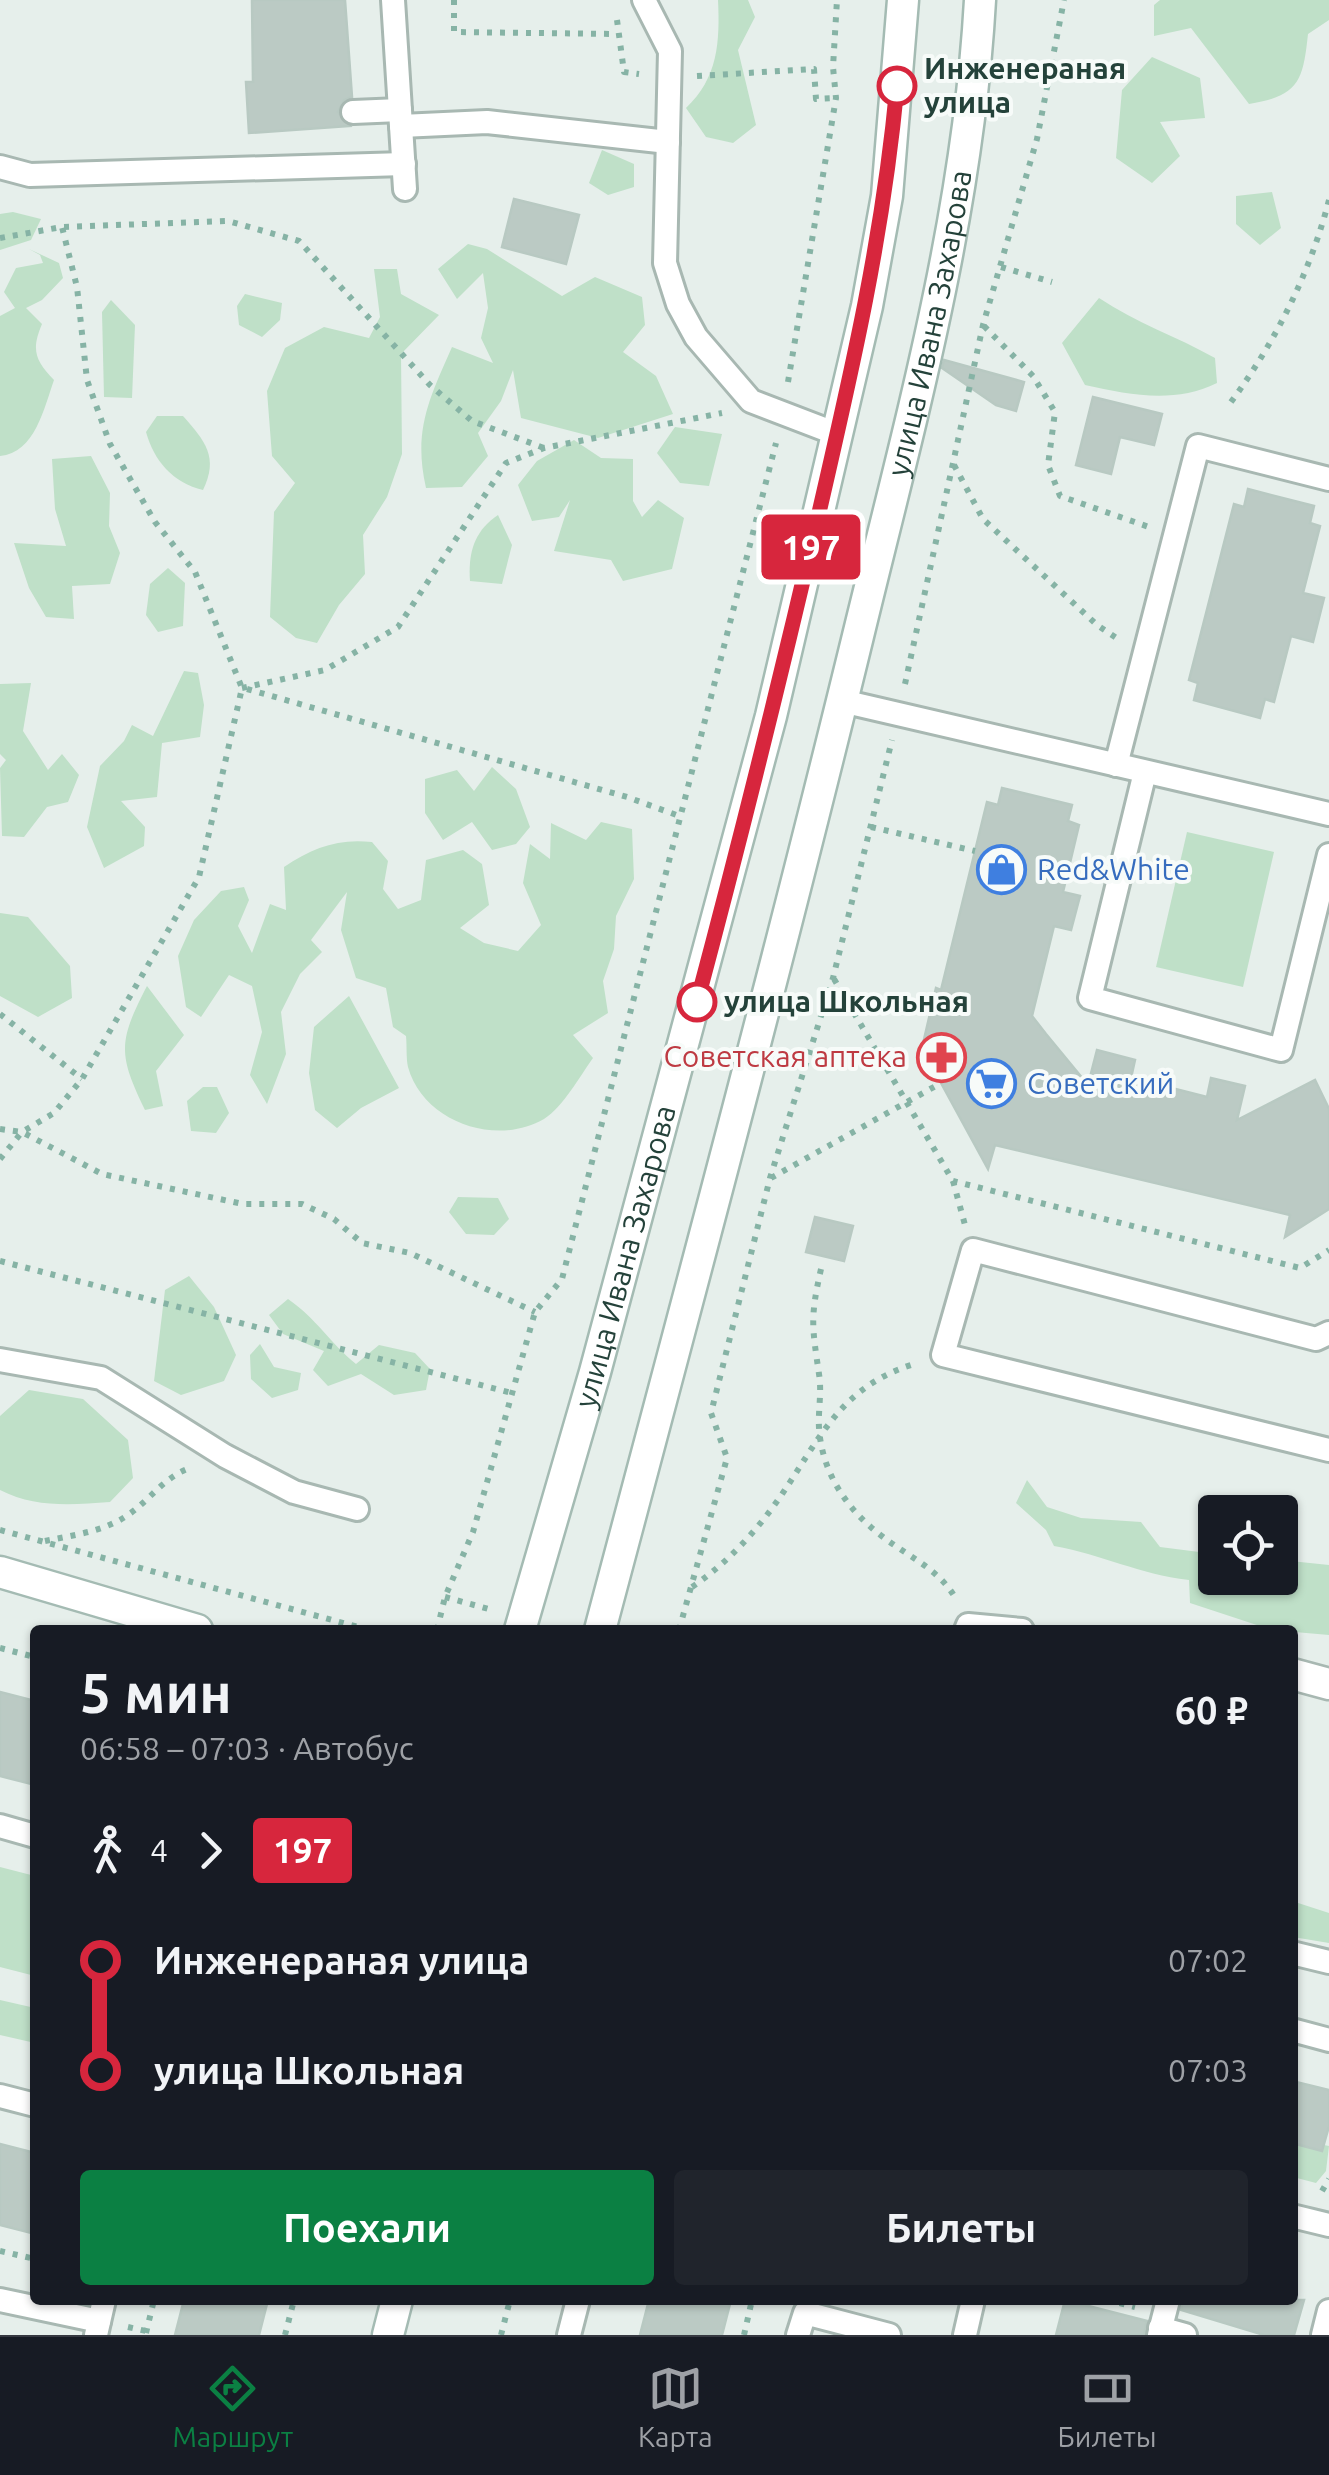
<!DOCTYPE html>
<html lang="ru">
<meta charset="utf-8">
<style>
body{margin:0;font-family:Ubuntu,sans-serif;background:#20242c;color:#f1f3f6;height:100vh;display:flex;flex-direction:column;font-size:38px;white-space:nowrap}
*{box-sizing:border-box;margin:0}
p{font-size:32px;color:#9ea1a6}
.icon{flex:none;width:55px;height:55px;fill:none;stroke:currentColor;stroke-width:2;stroke-linecap:round;stroke-linejoin:round}
.map{position:relative;flex:1;overflow:hidden}
.details{position:absolute;left:30px;top:1625px;width:1268px;height:680px;display:flex;flex-direction:column;background:#171b24;border-radius:10px;box-shadow:0 2px 8px #0004}
.details>*{flex:none}
.badge{padding:0 20px;border-radius:8px;font-size:35px;line-height:65px}
.controls{position:absolute;left:1198px;top:1495px;display:grid;gap:20px}
.controls a{display:grid;place-items:center;width:100px;height:100px;border-radius:10px;background:#171b24;box-shadow:0 2px 8px #0004;font-size:50px}
.map>.badge{position:absolute;translate:-50% -50%;box-shadow:0 0 0 5px #fff}
.legs{display:flex;align-items:center;gap:15px;height:110px;padding:0 50px;font-size:32px}
.legs p{margin-inline-start:auto}
.head{display:flex;align-items:center;justify-content:space-between;height:170px;padding:0 50px}
h1{font-size:55px;font-weight:700;line-height:75px}
.button{display:flex;gap:20px;margin-top:auto;padding:20px 50px}
.button a{flex:1;height:115px;border-radius:10px;background:#0b8043;color:#fff;font-size:40px;font-weight:700;line-height:115px;text-align:center}
.button a+a{background:#20242c;color:#f1f3f6}
ul{padding:0 50px;list-style:none}
li{display:flex;align-items:center;gap:35px;height:110px;font-size:38px}
li i{display:grid;place-items:center;width:15px;height:100%;margin:0 12px;background:currentColor}
li i::after{content:'';width:25px;height:25px;margin:-12px;border:8px solid;border-radius:50%;background:#171b24}
li p{margin-inline-start:auto}
li:first-child i{background:linear-gradient(#0000 50%,currentColor 0)}
li:last-child i{background:linear-gradient(currentColor 50%,#0000 0)}
.tab-bar{display:flex;justify-content:space-around;align-items:center;height:140px;border-top:2px solid #363941;background:#171b24;font-size:28px;color:#9ea1a6}
.tab-bar a{display:grid;justify-items:center;gap:5px}
.tab-bar .on{color:#0b8043}
.map>svg:first-child{display:block}
</style>
<div class="map">
<svg width="1329" height="2335" viewBox="0 0 1329 2335">
<rect width="100%" height="100%" fill="#e6efeb"/>
<g fill="#bfe0c8">
<path d="M718,0H748L755,17L738,50L756,125L733,143L706,137L686,108C718,78 720,42 718,0Z"/>
<path d="M1160,0H1329V20L1308,34C1303,81 1299,96 1249,104L1191,28L1154,36V5Z"/>
<polygon points="1152,57 1200,78 1205,118 1160,122 1180,156 1152,183 1116,158 1122,90"/>
<polygon points="602,150 634,164 634,187 608,195 589,183"/>
<polygon points="1272,192 1281,228 1260,245 1236,224 1236,196"/>
<polygon points="13,212 41,219 31,240 0,250 0,214"/>
<path d="M468,244L487,249L562,296L595,277L642,297L645,325L623,352L656,376L673,414L598,438L521,418L513,370L501,401L478,433L488,456L462,487L426,488C413,431 429,399 452,347L493,363L481,338L488,308L483,273L457,299L438,269Z"/>
<path d="M29,249L59,263L63,278L42,300L26,308L42,324C31,350 35,360 54,380C44,408 35,453 0,456V316L15,308L4,292L16,268L43,263L40,255Z"/>
<polygon points="374,269 397,269 401,294 439,315 401,354 402,454 387,497 363,535 365,574 339,605 317,643 296,638 270,617 274,512 295,483 272,456 267,391 285,348 324,327 369,338 380,317"/>
<polygon points="245,294 282,303 280,320 262,337 239,325 237,306"/>
<path d="M1099,298C1136,323 1176,336 1215,358L1217,383C1174,404 1130,395 1085,385L1062,343Z"/>
<polygon points="111,300 135,325 132,398 104,397 102,312"/>
<path d="M157,416H183C205,441 219,457 203,490C173,483 154,461 146,432Z"/>
<polygon points="675,427 722,434 709,486 680,483 657,453"/>
<polygon points="574,440 601,458 633,459 633,501 642,517 658,500 684,518 672,569 623,581 611,560 554,551 570,500 559,517 532,521 518,485 537,461"/>
<polygon points="91,456 110,493 109,526 120,553 110,584 72,586 74,619 46,617 29,588 14,543 66,546 55,509 52,459"/>
<path d="M498,515L512,545L502,584L470,581C468,553 474,531 498,515Z"/>
<polygon points="168,568 185,583 183,626 158,632 146,615 150,584"/>
<polygon points="184,671 198,673 204,705 200,737 162,743 157,797 121,801 145,827 144,846 104,868 87,827 100,766 124,741 132,725 153,736"/>
<polygon points="31,683 23,731 48,770 62,754 79,775 68,802 47,807 24,837 2,836 0,768 6,760 0,754 0,684"/>
<polygon points="492,767 516,789 530,827 516,844 492,850 472,822 443,840 425,813 425,779 457,770 474,791"/>
<path d="M601,822L632,829L634,879L616,916L614,949L603,981L608,1013L573,1035L593,1058C580,1076 563,1107 544,1119C496,1147 423,1122 408,1067C406,1058 407,1046 406,1036L393,1027L386,988L356,978L341,930L347,892L311,940L322,952L300,974L281,1012L286,1054L267,1104L250,1075L262,1032L252,986L229,975L201,1017L186,1007L178,956L194,920L221,891L244,887L249,900L238,926L252,953L270,904L286,910L284,867C312,848 338,838 372,842L388,861L383,889L398,909L421,900L426,860L463,850L482,864L489,905L460,928L484,943L518,951L541,925L523,883L530,844L550,859L551,823L586,840Z"/>
<polygon points="1187,832 1274,852 1243,987 1156,967"/>
<polygon points="0,913 28,917 70,966 72,998 38,1017 0,996"/>
<path d="M147,986L184,1035L156,1071L163,1106L145,1110C118,1054 118,1042 147,986Z"/>
<polygon points="349,996 399,1088 361,1108 337,1128 315,1110 309,1073 314,1027"/>
<polygon points="203,1087 217,1087 229,1113 216,1133 191,1131 187,1101"/>
<polygon points="458,1197 498,1198 509,1219 494,1235 466,1234 449,1212"/>
<polygon points="189,1276 214,1307 236,1355 224,1381 181,1395 154,1381 165,1290"/>
<path d="M288,1299C316,1318 330,1343 356,1364L379,1345L415,1353L430,1369L426,1390L394,1395L361,1374L328,1386L313,1370L324,1351L283,1334L269,1315Z"/>
<polygon points="260,1344 274,1367 301,1373 298,1390 272,1398 251,1379 250,1355"/>
<path d="M29,1390L83,1399L128,1440L133,1478L110,1502C71,1505 35,1508 0,1490V1416Z"/>
<path d="M1027,1480L1047,1507L1081,1518L1141,1522L1160,1547L1215,1554V1578H1239L1248,1594L1267,1592L1273,1578H1280L1281,1560L1329,1565V1635L1272,1630L1190,1603L1189,1580C1138,1574 1104,1555 1054,1546L1046,1530L1016,1503Z"/>
<polygon points="0,1867 35,1876 35,1976 0,1967"/>
<polygon points="1292,1901 1329,1913 1329,1943 1293,1937"/>
<polygon points="0,2000 35,2008 35,2043 0,2035"/>
<polygon points="1292,2143 1322,2151 1324,2145 1329,2146 1326,2171 1316,2183 1293,2177"/>
</g>
<g fill="#bbcac4" stroke="#b8c9c2" stroke-width="2.5">
<polygon points="252,0 345,0 352,97 344,100 338,112 350,126 249,133 246,82 253,82"/>
<polygon points="514,199 579,215 566,264 502,247"/>
<polygon points="944,360 1024,382 1016,411 996,405 942,368"/>
<polygon points="1093,397 1162,414 1154,445 1120,437 1111,474 1076,465"/>
<polygon points="1248,489 1314,506 1310,523 1320,526 1303,593 1324,598 1313,642 1291,636 1274,702 1265,699 1260,718 1194,700 1198,683 1189,680 1234,504 1244,507"/>
<polygon points="1002,788 1072,805 1068,821 1079,825 1063,892 1080,896 1071,930 1054,926 1032,1016 1046,1034 1088,1085 1097,1050 1135,1060 1131,1078 1148,1082 1207,1097 1211,1078 1245,1086 1237,1120 1315,1080 1329,1109 1329,1209 1285,1237 1290,1215 995,1145 988,1169 922,1048 936,988 941,990 987,802 998,805"/>
<polygon points="815,1217 853,1226 844,1261 806,1252"/>
<polygon points="0,1692 35,1701 35,1785 0,1776"/>
<polygon points="1292,2081 1329,2090 1329,2126 1322,2151 1292,2143"/>
<polygon points="0,2144 35,2153 35,2234 0,2225"/>
<polygon points="184,2300 268,2300 259,2335 175,2335"/>
<polygon points="649,2300 731,2300 722,2335 640,2335"/>
<polygon points="1065,2300 1147,2321 1144,2335 1056,2335"/>
<polygon points="1183,2300 1304,2300 1294,2335 1264,2335 1181,2310"/>
</g>
<g fill="none" stroke-linecap="round" stroke-linejoin="round">
<defs>
<g id="lane">
<polyline points="393,0 405,189"/>
<polyline points="644,0 670,51 665,263 678,304 696,337 751,401 837,434"/>
<polyline points="353,112 400,110"/>
<polyline points="401,126 487,122 668,142"/>
<polyline points="0,167 30,175 404,164"/>
<polyline points="842,701 1329,814"/>
<polyline points="1116,765 1198,446 1329,479"/>
<polyline points="1145,772 1090,998 1281,1050 1329,855"/>
<polyline points="1329,1333 1316,1339 973,1250 943,1355 1329,1450"/>
<polyline points="0,1360 101,1378 225,1456 294,1492 357,1509"/>
<polyline points="966,1630 968,1625 1022,1630"/>
<polyline points="0,1826 35,1836"/>
<polyline points="1292,1953 1329,1962"/>
<polyline points="1292,2030 1329,2040"/>
<polyline points="0,2096 35,2105"/>
<polyline points="1292,2216 1329,2225"/>
<polyline points="0,2300 99,2321"/>
<polyline points="1160,2328 1185,2335"/>
<polyline points="96,2335 104,2300"/>
<polyline points="569,2335 578,2300"/>
<polyline points="798,2335 805,2313 889,2335"/>
<polyline points="965,2335 973,2300"/>
<polyline points="1159,2335 1168,2300"/>
<polyline points="1323,2335 1329,2311"/>
</g>
<polyline id="street" points="1292,1674 1329,1684"/>
<g id="secondary">
<polyline points="0,1572 197,1630"/>
<path id="s1" d="M520,1630L595,1372L771,716L867,306L887,196L903,0"/>
<path id="s2" d="M600,1630C688,1299 777,968 858,636C909,426 968,217 980,0"/>
<polyline points="388,2335 397,2300"/>
</g>
</defs>
<use href="#lane" stroke="#a8b8b2" stroke-width="28"/>
<use href="#street" stroke="#a8b8b2" stroke-width="35"/>
<use href="#secondary" stroke="#a4bbb3" stroke-width="35"/>
<g stroke="#86b3a5" stroke-width="6" stroke-dasharray="5 8" stroke-linecap="butt">
<polyline points="454,0 454,32 617,34"/>
<polyline points="617,20 624,72 639,74"/>
<polyline points="697,76 814,69 816,99 836,98"/>
<polyline points="0,238 62,227 228,221 299,241 430,385 472,421 544,448"/>
<polyline points="1001,267 1052,282"/>
<polyline points="984,326 1033,376 1055,412 1048,465 1060,496 1149,527"/>
<polyline points="788,382 836,98 833,67 837,0"/>
<path d="M1231,402C1276,341 1310,273 1329,200"/>
<polyline points="954,465 983,519 1097,625 1118,639"/>
<polyline points="905,684 983,325 1037,139 1064,0"/>
<polyline points="242,688 325,670 398,627 506,463 544,448 722,413"/>
<polyline points="247,689 627,797 682,817"/>
<polyline points="871,827 975,851"/>
<polyline points="834,979 953,1181 1300,1268 1329,1250"/>
<polyline points="0,1014 82,1079"/>
<polyline points="0,1129 22,1132 102,1174 243,1204 302,1204 334,1219 362,1243 410,1253 535,1312"/>
<polyline points="0,1159 22,1132 54,1113 82,1079 199,877 242,688 195,572 155,522 110,444 87,380 77,287 62,227"/>
<polyline points="771,1178 941,1083"/>
<polyline points="953,1181 965,1225"/>
<polyline points="0,1261 512,1393"/>
<path d="M821,1269C810,1318 812,1326 819,1374C822,1392 818,1410 819,1428C822,1473 847,1510 883,1537C909,1557 941,1570 957,1601"/>
<polyline points="0,1530 369,1630"/>
<path d="M45,1541C73,1535 103,1532 128,1515C150,1500 164,1477 190,1468"/>
<path d="M692,1587C726,1564 754,1534 778,1500C819,1441 839,1387 914,1364"/>
<polyline points="445,1597 492,1610"/>
<polyline points="437,1630 445,1597 473,1532 535,1312 562,1279 776,443"/>
<polyline points="679,1630 727,1458 711,1413 770,1178 833,978 892,740"/>
<polyline points="0,1648 35,1657"/>
<polyline points="1322,2191 1329,2179"/>
<polyline points="0,2251 35,2259"/>
<polyline points="898,2300 906,2302"/>
<polyline points="1107,2300 1135,2307"/>
<polyline points="128,2327 146,2331"/>
<polyline points="146,2333 154,2300"/>
<polyline points="285,2335 294,2300"/>
<polyline points="501,2335 510,2300"/>
<polyline points="744,2335 752,2300"/>
</g>
<use href="#lane" stroke="#fff" stroke-width="22"/>
<use href="#street" stroke="#fff" stroke-width="30"/>
<use href="#secondary" stroke="#fff" stroke-width="30"/>
</g>
<g fill="none" stroke-linecap="round" stroke-linejoin="round">
<defs>
<path id="line-1" d="M697,1002C740,841 780,680 818,517C852,370 883,237 897,86"/>
</defs>
<use href="#line-1" stroke="#fff" stroke-width="22"/>
<use href="#line-1" stroke="#d7263d" stroke-width="15"/>
</g>
<defs>
<symbol id="shop-ring" viewBox="-11 -11 22 22"><circle r="9.5" fill="#f7fbf9" stroke="#3f7fe0" stroke-width="1.5"/><path d="M-5-2.5h2.3a2.7 3.5 0 0 1 5.4 0H5L5.5 6h-11ZM-1.5-2.5h3a1.5 2.3 0 0 0-3 0Z" fill="#3f7fe0"/></symbol>
<symbol id="pharmacy-ring" viewBox="-11 -11 22 22"><circle r="9.5" fill="#f7fbf9" stroke="#e0444e" stroke-width="1.5"/><path d="M-2-6h4v4h4v4h-4v4h-4v-4h-4v-4h4Z" fill="#e0444e"/></symbol>
<symbol id="supermarket-ring" viewBox="-11 -11 22 22"><circle r="9.5" fill="#f7fbf9" stroke="#3f7fe0" stroke-width="1.5"/><path d="M-6-5.5h2.5l.6 2H6L4.5 2H-2.5L-4.4-4H-6ZM-1.5 3.2a1.3 1.3 0 1 0 .1 0ZM3 3.2a1.3 1.3 0 1 0 .1 0Z" fill="#3f7fe0"/></symbol>
</defs>
<g fill-rule="evenodd">
<use href="#shop-ring" x="974" y="842" width="55" height="55"/>
<use href="#pharmacy-ring" x="914" y="1030" width="55" height="55"/>
<use href="#supermarket-ring" x="964" y="1056" width="55" height="55"/>
</g>
<g fill="#fff" stroke="#d7263d" stroke-width="5">
<circle cx="897" cy="86" r="18"/>
<circle cx="697" cy="1002" r="18"/>
</g>
<g text-anchor="middle" stroke-width="8" stroke-linejoin="round" paint-order="stroke">
<g font-size="30" font-weight="bold" fill="#24423a" stroke="#f7fbf9" text-anchor="start">
<text x="924" y="79">Инженераная<tspan x="924" dy="34">улица</tspan></text>
<text x="724" y="1012">улица Школьная</text>
</g>
<g font-size="30" fill="#24423a" stroke="#f7fbf9">
<text dy="10" stroke="none"><textPath href="#s2" startOffset="1348">улица Ивана Захарова</textPath></text>
<text dy="10" stroke="none"><textPath href="#s1" startOffset="388">улица Ивана Захарова</textPath></text>
</g>
<g font-size="30" fill="#366cbe" stroke="#f7fbf9" text-anchor="start">
<text x="1037" y="880">Red&amp;White</text>
<text x="1027" y="1094">Советский</text>
</g>
<g font-size="30" fill="#be3a42" stroke="#f7fbf9" text-anchor="end">
<text x="907" y="1067">Советская аптека</text>
</g>
</g>
</svg>
<div class="controls">
<a><svg class="icon" aria-label="locate" viewBox="0 0 24 24"><circle cx="12" cy="12" r="6"/><path d="M12 2v4M12 18v4M2 12h4M18 12h4"/></svg></a>
</div>
<b class="badge" style="left:811px;top:547px;background:#d7263d;color:#fff">197</b>
<section class="details">
<div class="head"><div><h1>5 мин</h1><p>06:58 – 07:03 · Автобус</p></div><b>60 ₽</b></div>
<div class="legs"><svg class="icon" aria-label="walk" viewBox="0 0 24 24"><circle cx="13" cy="4" r="2"/><path d="M13 8l-2 6 4 7M11 14l-3 7M7 12l3-4h3l4 4"/></svg>4<svg class="icon" aria-label="forward" viewBox="0 0 24 24"><path d="M9 5l7 7-7 7"/></svg><b class="badge" style="background:#d7263d;color:#fff">197</b></div>
<ul>
<li><i style="color:#d7263d"></i><b>Инженераная улица</b><p>07:02</p></li>
<li><i style="color:#d7263d"></i><b>улица Школьная</b><p>07:03</p></li>
</ul>
<div class="button"><a>Поехали</a><a>Билеты</a></div>
</section>
</div>
<nav class="tab-bar">
<a class="on"><svg class="icon" aria-label="directions" viewBox="0 0 24 24"><path d="M12 3l9 9-9 9-9-9zM9 14v-3h6M13 9l2 2-2 2"/></svg>Маршрут</a>
<a><svg class="icon" aria-label="map" viewBox="0 0 24 24"><path d="M3 6l6-2 6 2 6-2v14l-6 2-6-2-6 2zM9 4v14M15 6v14"/></svg>Карта</a>
<a><svg class="icon" aria-label="tickets" viewBox="0 0 24 24"><path d="M3 7h18v10H3zM15 7v10"/></svg>Билеты</a>
</nav>
